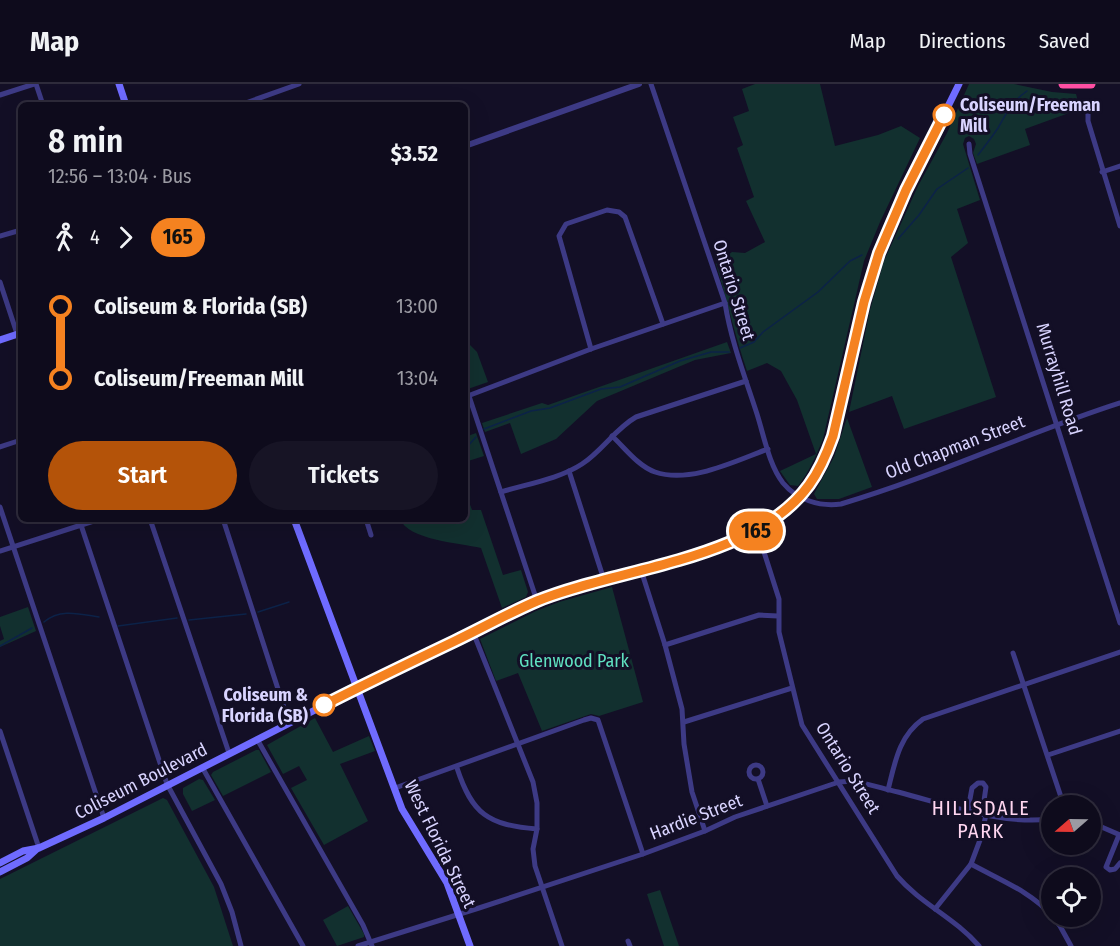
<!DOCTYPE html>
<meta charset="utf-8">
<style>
body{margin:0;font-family:"Fira Sans Condensed",sans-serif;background:#171425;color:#f1f3f6;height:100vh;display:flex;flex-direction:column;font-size:22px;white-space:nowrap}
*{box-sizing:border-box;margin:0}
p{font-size:20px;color:#9b9ba3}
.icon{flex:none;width:33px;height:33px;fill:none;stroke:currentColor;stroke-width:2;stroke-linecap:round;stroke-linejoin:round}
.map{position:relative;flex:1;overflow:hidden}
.panel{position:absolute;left:18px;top:18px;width:450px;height:420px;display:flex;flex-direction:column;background:#0e0b1c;border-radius:9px;box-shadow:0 6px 24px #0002,0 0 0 2px #2e2b3b}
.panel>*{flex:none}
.badge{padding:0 12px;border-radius:20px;font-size:21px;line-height:39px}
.needle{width:39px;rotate:250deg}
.tools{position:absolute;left:1041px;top:711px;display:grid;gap:12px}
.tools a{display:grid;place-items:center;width:60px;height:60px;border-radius:50%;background:#0e0b1c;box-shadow:0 6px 24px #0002,0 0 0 2px #2e2b3b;font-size:30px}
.map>.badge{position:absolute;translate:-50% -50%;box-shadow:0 0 0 3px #fff}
.legs{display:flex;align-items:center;gap:9px;height:66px;padding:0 30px;font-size:20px}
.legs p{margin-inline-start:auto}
.overview{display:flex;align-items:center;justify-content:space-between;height:102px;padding:0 30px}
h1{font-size:33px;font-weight:600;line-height:45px}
.primary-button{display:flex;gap:12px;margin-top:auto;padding:12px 30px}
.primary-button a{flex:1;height:69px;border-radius:36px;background:#b45309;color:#fff;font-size:24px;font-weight:600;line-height:69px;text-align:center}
.primary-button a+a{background:#171425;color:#f1f3f6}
ul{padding:0 30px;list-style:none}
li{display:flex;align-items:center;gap:21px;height:72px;font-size:22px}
li i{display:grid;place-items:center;width:9px;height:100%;margin:0 8px;background:currentColor}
li i::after{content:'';width:15px;height:15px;margin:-8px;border:4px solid;border-radius:50%;background:#0e0b1c}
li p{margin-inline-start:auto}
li:first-child i{background:linear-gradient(#0000 50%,currentColor 0)}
li:last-child i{background:linear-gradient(currentColor 50%,#0000 0)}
header{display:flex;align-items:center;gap:36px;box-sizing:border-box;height:84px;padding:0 30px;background:#0e0b1c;border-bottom:2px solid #2e2b3b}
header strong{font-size:28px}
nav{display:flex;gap:33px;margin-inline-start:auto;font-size:21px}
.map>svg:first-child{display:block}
</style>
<header>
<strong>Map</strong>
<nav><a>Map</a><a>Directions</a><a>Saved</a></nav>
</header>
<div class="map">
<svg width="1120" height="862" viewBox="0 0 1120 862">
<rect width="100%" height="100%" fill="#130f26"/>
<g fill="#12302f">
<path d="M755,0H820L835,62L878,51L901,42L920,54L880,138L864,177L823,355C816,372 809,388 798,402L790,401L780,387L816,370L797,316L781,287L767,279L747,287C735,252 727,216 716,180L732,168L745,169L765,158L746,117L754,113L737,64L743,61L733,33L749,27L742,5Z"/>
<polygon points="969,0 1014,0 1052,8 1076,10 1080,25 1025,45 1030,61 977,80 973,69 976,60 974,55 969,52 965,54 963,60 980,116 957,125 968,159 951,173 996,313 904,345 892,312 849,328 870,226 884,177 918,102 947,49"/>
<polygon points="465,256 477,268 488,298 465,306"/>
<polygon points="727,258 731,269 695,276 597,317 556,355 521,370 510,339 485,348 482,339 542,319 548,321"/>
<polygon points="847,334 872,403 839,415 817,415 814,410 834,373"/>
<polygon points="476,349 484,372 465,378 465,353"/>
<path d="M465,407L472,426H481L503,491L521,486L528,508L526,513L502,524L481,464C460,459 408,456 400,435H465Z"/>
<polygon points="612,503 643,618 599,632 591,630 542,647 518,589 496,597 480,555 536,527 559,518"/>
<polygon points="28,523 36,547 0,563 0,557 4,555 0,542 0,533"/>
<polygon points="315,634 333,668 369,652 375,667 340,680 368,737 324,761 291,704 307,696 299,682 283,690 267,661"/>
<polygon points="256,666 259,666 271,688 223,712 211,691 213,688"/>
<polygon points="199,695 203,696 215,716 192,727 183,710 183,704"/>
<polygon points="163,714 167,716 214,803 233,862 0,862 0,795"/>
<polygon points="660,806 679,862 664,862 647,810"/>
<polygon points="348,822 364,850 364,853 337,862 323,836"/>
</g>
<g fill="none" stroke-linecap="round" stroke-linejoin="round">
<g stroke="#0c2248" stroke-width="1.5">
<path d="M978,71C985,62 992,53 998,44C1008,27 1010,19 1027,7"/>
<polyline points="898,155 919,131 937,105 968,84"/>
<polyline points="740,264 754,258 763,248 818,208 850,177 862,171"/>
<polyline points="484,345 531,327 550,324 601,305 620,303 680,277 711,268 729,268"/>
<polyline points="465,365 476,353"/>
<polyline points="416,437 417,435"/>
<polyline points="258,528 289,518"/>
<polyline points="189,536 246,530"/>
<path d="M44,538C60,524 80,530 99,533"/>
<polyline points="118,542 177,534"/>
<polyline points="0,562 32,544"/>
</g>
<g stroke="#3d3a85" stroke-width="5">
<polyline points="36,0 43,21"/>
<path d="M651,0L725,219C731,257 745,293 757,330C764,352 769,381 783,399C797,416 820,423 841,420C936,392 1026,349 1120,319"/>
<polyline points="0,11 34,0"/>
<polyline points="240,21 299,0"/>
<polyline points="1088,29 1088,37 1120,142"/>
<polyline points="969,60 970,70 1120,539"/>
<polyline points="1102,88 1120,82"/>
<polyline points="0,152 21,146"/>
<polyline points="0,198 21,262"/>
<polyline points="591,265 559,152 566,140 607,126 619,128 625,133 663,240"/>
<polyline points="469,312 537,517"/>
<polyline points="465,313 591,265 725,219"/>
<path d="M612,352C625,364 638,382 655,388C690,400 735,377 768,365"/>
<polyline points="0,363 21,356"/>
<polyline points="569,387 604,496"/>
<path d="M501,408C527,400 559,395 582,380C602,367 615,345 636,333L746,297"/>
<polyline points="0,423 104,734"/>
<polyline points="79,435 167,700 221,800 232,828 241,862"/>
<polyline points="150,435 229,669"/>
<polyline points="223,435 289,639"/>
<polyline points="366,435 371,451"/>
<path d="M757,446L779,515V548L802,641L897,792C921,820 955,834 979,862"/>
<polyline points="0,467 100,435"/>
<polyline points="641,486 665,561 682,625 684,660 692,708 705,747"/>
<polyline points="473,548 533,698 537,719 537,745 533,765 535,782 562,862"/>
<polyline points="665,561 759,531 778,532"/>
<polyline points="1013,569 1064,722"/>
<polyline points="684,638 792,604"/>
<polyline points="0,647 39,764"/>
<polyline points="257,655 363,841 372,862"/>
<polyline points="1048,671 1120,647"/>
<circle cx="756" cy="688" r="7"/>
<polyline points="202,683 303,862"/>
<path d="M457,684C472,730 488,741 537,745"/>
<polyline points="758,695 767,722"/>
<polyline points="395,704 584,636 591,634 598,636 643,770"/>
<path d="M888,706C895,678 899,652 923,635L1120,568"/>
<polyline points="968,726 972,704 978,699 983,699 986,703 982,730"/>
<polyline points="1090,738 1120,751"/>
<polyline points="1119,751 1106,783 1110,786 1115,785 1120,779"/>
<path d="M971,780C998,795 1032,808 1052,832"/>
<polyline points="935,825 971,780 980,756 986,731"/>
<polyline points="1052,832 1060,842 1071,862"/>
<polyline points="628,857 630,862"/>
<path d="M358,862L479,824L643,770L705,747L735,733L839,698C857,695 879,704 898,708C948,721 999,741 1052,735"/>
</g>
<polyline stroke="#3d3a85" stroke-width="6" points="465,62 639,0"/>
<g stroke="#6f6bff" stroke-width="7">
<polyline points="119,0 126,21"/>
<polyline points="0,256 21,249"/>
<polyline points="294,435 402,725 447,799 470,862"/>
<path d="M0,779L23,767L39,764L104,734L358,604L537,517L691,471L757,446L782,429L809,401L825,372L833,352C847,293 857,226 879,170C901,111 932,56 959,0"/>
<polyline points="0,788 27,774 38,764"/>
</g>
<polyline stroke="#ff4fa3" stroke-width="9" points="1063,0 1091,0"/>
</g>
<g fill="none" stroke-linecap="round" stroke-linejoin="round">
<defs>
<path id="line-1" d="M324,621C367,599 411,578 455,557C482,544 509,529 537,517C620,483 754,477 809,401C820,386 827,369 833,352L864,218L879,169L906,106L944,31"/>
</defs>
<use href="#line-1" stroke="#fff" stroke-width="14"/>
<use href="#line-1" stroke="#f58220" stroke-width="9"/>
</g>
<g fill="#fff" stroke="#f58220" stroke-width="3">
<circle cx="944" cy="31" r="10"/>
<circle cx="324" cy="621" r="10"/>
</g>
<g text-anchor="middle" stroke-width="6" stroke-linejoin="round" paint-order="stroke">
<g font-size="18" font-weight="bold" fill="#d9d4ff" stroke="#130f26" text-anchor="start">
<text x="960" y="27">Coliseum/Freeman<tspan x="960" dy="21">Mill</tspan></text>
<text x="308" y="617" text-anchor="end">Coliseum &amp;<tspan x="308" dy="21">Florida (SB)</tspan></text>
</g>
<g font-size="18" fill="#d9d4ff" stroke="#130f26">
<text transform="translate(734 206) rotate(73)" y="6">Ontario Street</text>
<text transform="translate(1059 295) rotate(73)" y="6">Murrayhill Road</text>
<text transform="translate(955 363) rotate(-21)" y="6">Old Chapman Street</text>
<text transform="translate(848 684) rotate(58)" y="6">Ontario Street</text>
<text transform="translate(141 697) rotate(-27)" y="6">Coliseum Boulevard</text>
<text transform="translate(696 733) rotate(-21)" y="6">Hardie Street</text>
<text transform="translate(440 760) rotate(64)" y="6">West Florida Street</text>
</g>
<g font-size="18" fill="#5fe0c0" stroke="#130f26">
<text x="574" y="583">Glenwood Park</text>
</g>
<g font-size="20" letter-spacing="1.5" fill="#ffd6f0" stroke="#130f26">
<text x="981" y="731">HILLSDALE<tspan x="981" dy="23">PARK</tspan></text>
</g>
</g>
</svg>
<div class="tools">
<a><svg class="needle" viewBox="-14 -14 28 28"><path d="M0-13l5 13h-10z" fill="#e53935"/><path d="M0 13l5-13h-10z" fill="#9b9ba3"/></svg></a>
<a><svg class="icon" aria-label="locate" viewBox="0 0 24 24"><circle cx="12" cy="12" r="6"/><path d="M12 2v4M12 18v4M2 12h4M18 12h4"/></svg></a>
</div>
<b class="badge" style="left:756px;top:447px;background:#f58220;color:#111">165</b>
<section class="panel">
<div class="overview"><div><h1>8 min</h1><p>12:56 – 13:04 · Bus</p></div><b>$3.52</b></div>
<div class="legs"><svg class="icon" aria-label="walk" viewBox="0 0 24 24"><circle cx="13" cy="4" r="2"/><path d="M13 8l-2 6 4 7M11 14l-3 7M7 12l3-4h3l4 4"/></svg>4<svg class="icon" aria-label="forward" viewBox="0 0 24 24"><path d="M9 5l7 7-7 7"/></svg><b class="badge" style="background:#f58220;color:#111">165</b></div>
<ul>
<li><i style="color:#f58220"></i><b>Coliseum &amp; Florida (SB)</b><p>13:00</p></li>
<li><i style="color:#f58220"></i><b>Coliseum/Freeman Mill</b><p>13:04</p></li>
</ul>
<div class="primary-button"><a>Start</a><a>Tickets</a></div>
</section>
</div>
